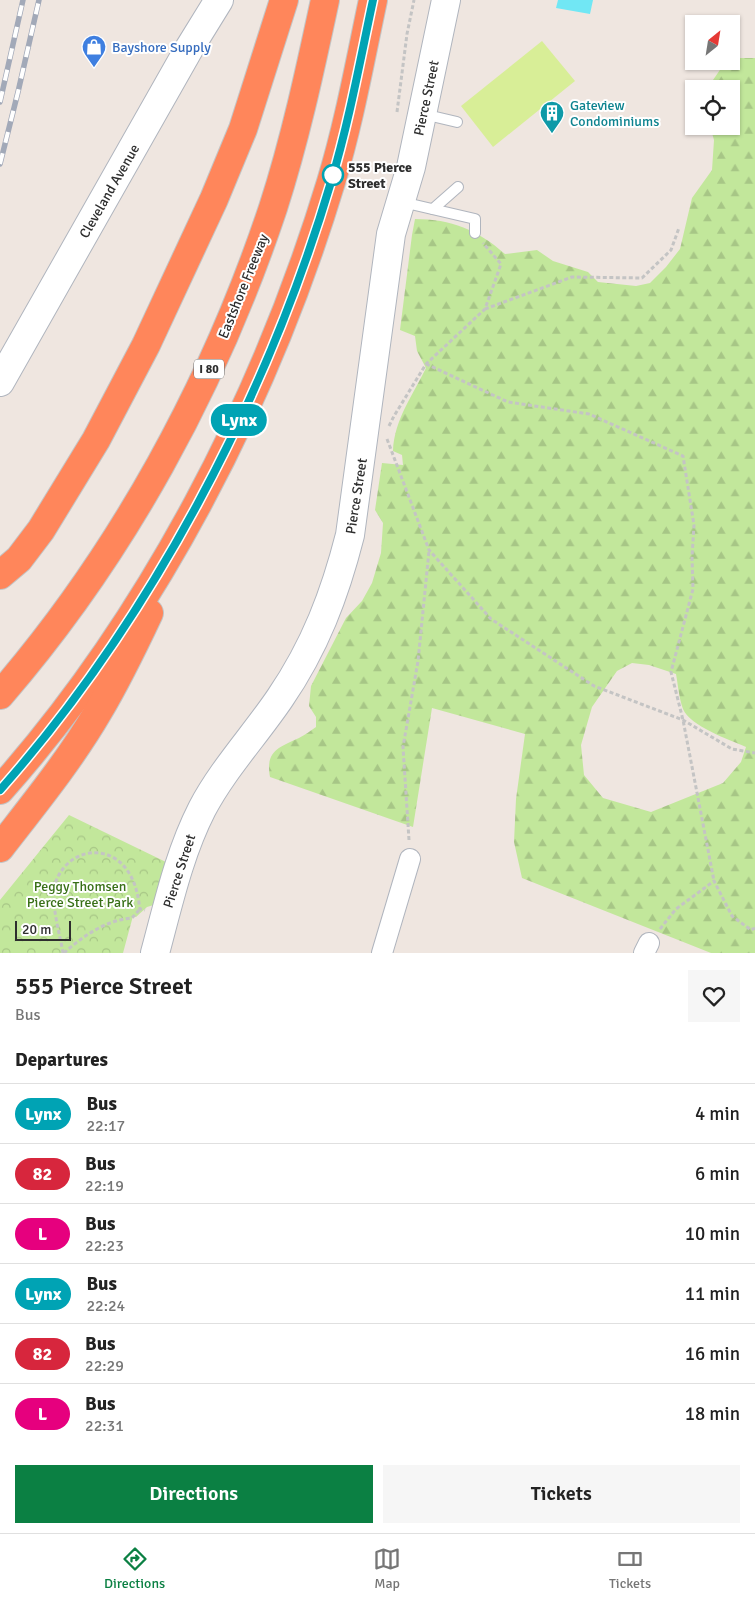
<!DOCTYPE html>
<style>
body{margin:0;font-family:Signika,sans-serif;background:#f6f6f6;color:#222;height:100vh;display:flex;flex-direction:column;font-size:19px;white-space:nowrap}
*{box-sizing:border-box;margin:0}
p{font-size:16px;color:#767676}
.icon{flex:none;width:28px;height:28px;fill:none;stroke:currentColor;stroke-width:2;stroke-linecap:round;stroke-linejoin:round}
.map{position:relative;height:953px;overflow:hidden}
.side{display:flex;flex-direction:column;background:#fff;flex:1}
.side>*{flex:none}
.badge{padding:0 10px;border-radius:16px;font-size:18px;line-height:32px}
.needle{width:32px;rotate:30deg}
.controls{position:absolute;left:685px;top:15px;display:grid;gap:10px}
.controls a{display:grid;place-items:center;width:55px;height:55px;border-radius:0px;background:#fff;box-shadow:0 1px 4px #0004;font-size:25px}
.scale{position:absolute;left:15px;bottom:12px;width:56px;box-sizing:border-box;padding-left:5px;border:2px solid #2e2e2e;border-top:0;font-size:14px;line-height:18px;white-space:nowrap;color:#2e2e2e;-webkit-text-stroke:4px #fff;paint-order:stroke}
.map>.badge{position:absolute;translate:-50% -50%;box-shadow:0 0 0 2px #fff}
h2{padding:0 15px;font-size:19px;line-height:45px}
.round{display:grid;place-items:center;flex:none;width:52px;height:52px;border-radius:0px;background:#f6f6f6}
.head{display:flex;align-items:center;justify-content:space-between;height:85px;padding:0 15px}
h1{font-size:24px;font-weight:600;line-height:38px}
.action{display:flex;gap:10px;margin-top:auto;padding:10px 15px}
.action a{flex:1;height:58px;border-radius:0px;background:#0b8043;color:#fff;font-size:20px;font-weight:600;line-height:58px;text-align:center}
.action a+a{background:#f6f6f6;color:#222}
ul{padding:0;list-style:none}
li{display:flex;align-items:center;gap:15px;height:60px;padding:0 15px;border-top:1px solid #e0e0e0}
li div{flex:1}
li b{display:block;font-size:19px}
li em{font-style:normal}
li .badge{min-width:55px;font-weight:700;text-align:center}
.tab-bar{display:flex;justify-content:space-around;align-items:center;height:70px;border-top:1px solid #e0e0e0;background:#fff;font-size:14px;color:#767676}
.tab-bar a{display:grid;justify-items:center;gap:2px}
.tab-bar .current{color:#0b8043}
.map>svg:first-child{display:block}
</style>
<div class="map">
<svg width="755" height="953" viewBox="0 0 755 953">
<defs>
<pattern id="forest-firs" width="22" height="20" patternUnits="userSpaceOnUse" patternTransform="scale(1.25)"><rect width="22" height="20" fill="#c2e79b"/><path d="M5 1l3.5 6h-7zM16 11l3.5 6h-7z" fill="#a7c686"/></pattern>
<pattern id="park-crowns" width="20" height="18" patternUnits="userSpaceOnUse" patternTransform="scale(1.25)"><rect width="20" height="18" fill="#c2e79b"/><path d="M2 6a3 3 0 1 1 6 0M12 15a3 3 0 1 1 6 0" fill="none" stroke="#a7c686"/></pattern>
</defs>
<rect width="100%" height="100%" fill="#efe6e0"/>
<path fill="url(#forest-firs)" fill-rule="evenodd" d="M731,58H755V953H711L522,878L514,842L516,799L525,734L432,708L413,827L270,777C265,750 280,747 299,738C305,735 310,731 316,727V717L309,706L311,686L346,618L362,601L372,583L381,553L383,523L375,510L382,463L403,465L402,455L393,451C394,420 413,395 426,368L417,351L415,336L400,330L412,235L415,219C451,219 478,230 505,254L537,250L553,261L588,272L598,282L636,286L650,283L666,267L680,249L692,198L712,170L714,140L710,126H731V89H710L713,80L726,61H731ZM632,663L649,665L676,674C678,685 679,698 683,709C690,726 730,740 746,747L741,762L723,783L651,812L603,798L584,775L581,745L592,707L617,671Z"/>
<polygon fill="url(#park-crowns)" points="69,815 168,863 157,904 147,907 136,917 133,916 123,953 0,953 0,900"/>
<polygon fill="#d8ee97" points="542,41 575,81 493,147 461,106"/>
<polygon fill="#71e7f4" points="558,0 593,0 590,14 556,8"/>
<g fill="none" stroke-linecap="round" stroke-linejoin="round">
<defs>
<g id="lane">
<polyline points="423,114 457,122"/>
<polyline points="402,202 475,219 475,233"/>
<polyline points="433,209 458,187"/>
</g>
<g id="street">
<polyline points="382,953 410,859"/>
<polyline points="644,953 649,943"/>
</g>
<g id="secondary">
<polyline points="0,382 190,47 219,0"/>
<path d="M155,953C168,905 179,854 202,809C223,769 255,735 280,698C315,647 335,594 350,535L391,234L411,167L446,0"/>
</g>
<g id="highway">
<polyline points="0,575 19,559 41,530 96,440 146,345 214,199 243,129 284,0"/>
<path d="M0,695C122,554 214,385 273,208C295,140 310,70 325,0"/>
<path d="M0,790C152,619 265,400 331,182C349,123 360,61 373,0"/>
<path d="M0,848C34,804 70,760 98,712C117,680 133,647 149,613"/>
</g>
</defs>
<use href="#lane" stroke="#b0b5be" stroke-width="12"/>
<use href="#street" stroke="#b0b5be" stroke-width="22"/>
<use href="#secondary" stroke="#b0b5be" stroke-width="30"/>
<use href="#highway" stroke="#c4c4c4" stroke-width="30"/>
<g stroke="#c4c4c4" stroke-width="3" stroke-dasharray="4 2.5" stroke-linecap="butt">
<polyline points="397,112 407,34 414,0"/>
<polyline points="485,309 572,277 642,278 671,250 679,228"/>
<polyline points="426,364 508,402 589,414 683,456 694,525 692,557 693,589 671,672 683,720 714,881"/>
<polyline points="389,426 394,416 426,364 485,309 501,264 483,243"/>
<polyline points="387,439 429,550 491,619 594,686 683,720 732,749 755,753"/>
<polyline points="409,840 403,747 418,661 429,551"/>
<polyline points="660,929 676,909 714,881 732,916 751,930 755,928"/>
<path d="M63,953C60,934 49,899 56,881C69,848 110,842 129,873C136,884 138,896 140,909L145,910"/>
<path d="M64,953C83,936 106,920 132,918L140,909"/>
</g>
<use href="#lane" stroke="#fff" stroke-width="10"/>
<use href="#street" stroke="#fff" stroke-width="20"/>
<use href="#secondary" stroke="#fff" stroke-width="28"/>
<use href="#highway" stroke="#ff865b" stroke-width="28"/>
<defs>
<g id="rail">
<polyline points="0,102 23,0"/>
<polyline points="0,164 18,92 39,0"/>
</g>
</defs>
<use href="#rail" stroke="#a2a9b8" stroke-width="5.5"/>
<use href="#rail" stroke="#fff" stroke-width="4" stroke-dasharray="11" stroke-linecap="butt"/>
</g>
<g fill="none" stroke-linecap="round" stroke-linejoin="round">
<defs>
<path id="line" d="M0,790C150,621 267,398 331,182C349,122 360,61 373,0"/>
</defs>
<use href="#line" stroke="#fff" stroke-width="11"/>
<use href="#line" stroke="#00a3b4" stroke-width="8"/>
</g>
<defs>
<symbol id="shop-pin" viewBox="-11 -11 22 30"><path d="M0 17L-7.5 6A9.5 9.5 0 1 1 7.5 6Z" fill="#3f7fe0" stroke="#fff"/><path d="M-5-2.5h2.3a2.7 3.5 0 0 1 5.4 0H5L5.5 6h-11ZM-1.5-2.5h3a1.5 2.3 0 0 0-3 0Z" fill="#fff"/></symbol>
<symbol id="building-pin" viewBox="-11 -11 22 30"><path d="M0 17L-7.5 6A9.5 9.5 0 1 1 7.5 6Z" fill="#0f9aa8" stroke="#fff"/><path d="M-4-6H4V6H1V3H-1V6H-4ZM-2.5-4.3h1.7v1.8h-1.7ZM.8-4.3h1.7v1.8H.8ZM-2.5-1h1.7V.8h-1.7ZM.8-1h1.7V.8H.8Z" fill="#fff"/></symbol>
</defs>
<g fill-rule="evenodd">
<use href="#shop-pin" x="80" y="33" width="28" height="38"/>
<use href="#building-pin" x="538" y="99" width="28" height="38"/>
</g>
<circle fill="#fff" stroke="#00a3b4" stroke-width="2.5" cx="333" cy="175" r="10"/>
<g text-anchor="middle" stroke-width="4" stroke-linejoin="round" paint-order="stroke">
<rect fill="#fff" stroke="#6d6d6d" stroke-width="1" x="194" y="359.5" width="30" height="19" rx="4"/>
<g font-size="12" font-weight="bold" fill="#2e2e2e">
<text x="209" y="373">I 80</text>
</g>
<g font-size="14" fill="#366cbe" stroke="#fff" text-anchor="start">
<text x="112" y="52">Bayshore Supply</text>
</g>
<g font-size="14" fill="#2e2e2e" stroke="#fff">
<text transform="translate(426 98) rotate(-78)" y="5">Pierce Street</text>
<text transform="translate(109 191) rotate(-60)" y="5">Cleveland Avenue</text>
<text transform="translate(243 286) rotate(-68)" y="5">Eastshore Freeway</text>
<text transform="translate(356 496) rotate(-81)" y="5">Pierce Street</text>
<text transform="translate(179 871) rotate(-72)" y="5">Pierce Street</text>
</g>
<g font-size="14" fill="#0d838f" stroke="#fff" text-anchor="start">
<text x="570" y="110">Gateview<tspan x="570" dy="16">Condominiums</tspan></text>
</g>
<g font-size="14" font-weight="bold" fill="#2e2e2e" stroke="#fff" text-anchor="start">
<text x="348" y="172">555 Pierce<tspan x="348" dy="16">Street</tspan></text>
</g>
<g font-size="14" fill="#397018" stroke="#fff">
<text x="80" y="891">Peggy Thomsen<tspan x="80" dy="16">Pierce Street Park</tspan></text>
</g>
</g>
</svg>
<div class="controls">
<a><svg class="needle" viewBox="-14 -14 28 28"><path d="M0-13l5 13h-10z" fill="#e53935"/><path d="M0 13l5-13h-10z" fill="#767676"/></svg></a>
<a><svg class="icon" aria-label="locate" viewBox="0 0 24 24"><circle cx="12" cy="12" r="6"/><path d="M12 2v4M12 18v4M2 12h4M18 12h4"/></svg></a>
</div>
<div class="scale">20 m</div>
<b class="badge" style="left:239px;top:420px;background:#00a3b4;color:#fff">Lynx</b>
</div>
<section class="side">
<div class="head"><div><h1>555 Pierce Street</h1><p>Bus</p></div><a class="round"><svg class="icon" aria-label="heart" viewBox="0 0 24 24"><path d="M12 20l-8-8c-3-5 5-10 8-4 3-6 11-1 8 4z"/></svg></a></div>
<h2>Departures</h2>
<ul>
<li><span class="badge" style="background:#00a3b4;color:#fff">Lynx</span><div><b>Bus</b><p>22:17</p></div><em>4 min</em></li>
<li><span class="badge" style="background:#d7263d;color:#fff">82</span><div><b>Bus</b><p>22:19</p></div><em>6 min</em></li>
<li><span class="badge" style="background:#e6007e;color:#fff">L</span><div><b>Bus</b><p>22:23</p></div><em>10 min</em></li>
<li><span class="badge" style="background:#00a3b4;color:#fff">Lynx</span><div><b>Bus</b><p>22:24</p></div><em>11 min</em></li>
<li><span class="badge" style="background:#d7263d;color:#fff">82</span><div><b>Bus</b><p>22:29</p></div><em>16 min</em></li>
<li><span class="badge" style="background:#e6007e;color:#fff">L</span><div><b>Bus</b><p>22:31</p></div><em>18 min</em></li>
</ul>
<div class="action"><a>Directions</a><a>Tickets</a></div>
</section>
<nav class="tab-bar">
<a class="current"><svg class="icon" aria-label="directions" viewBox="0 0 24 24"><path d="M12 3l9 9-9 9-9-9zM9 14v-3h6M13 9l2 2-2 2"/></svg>Directions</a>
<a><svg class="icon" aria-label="map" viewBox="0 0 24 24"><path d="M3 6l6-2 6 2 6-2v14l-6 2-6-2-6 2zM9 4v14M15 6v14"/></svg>Map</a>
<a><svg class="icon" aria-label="tickets" viewBox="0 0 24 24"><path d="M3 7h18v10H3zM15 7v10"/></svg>Tickets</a>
</nav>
